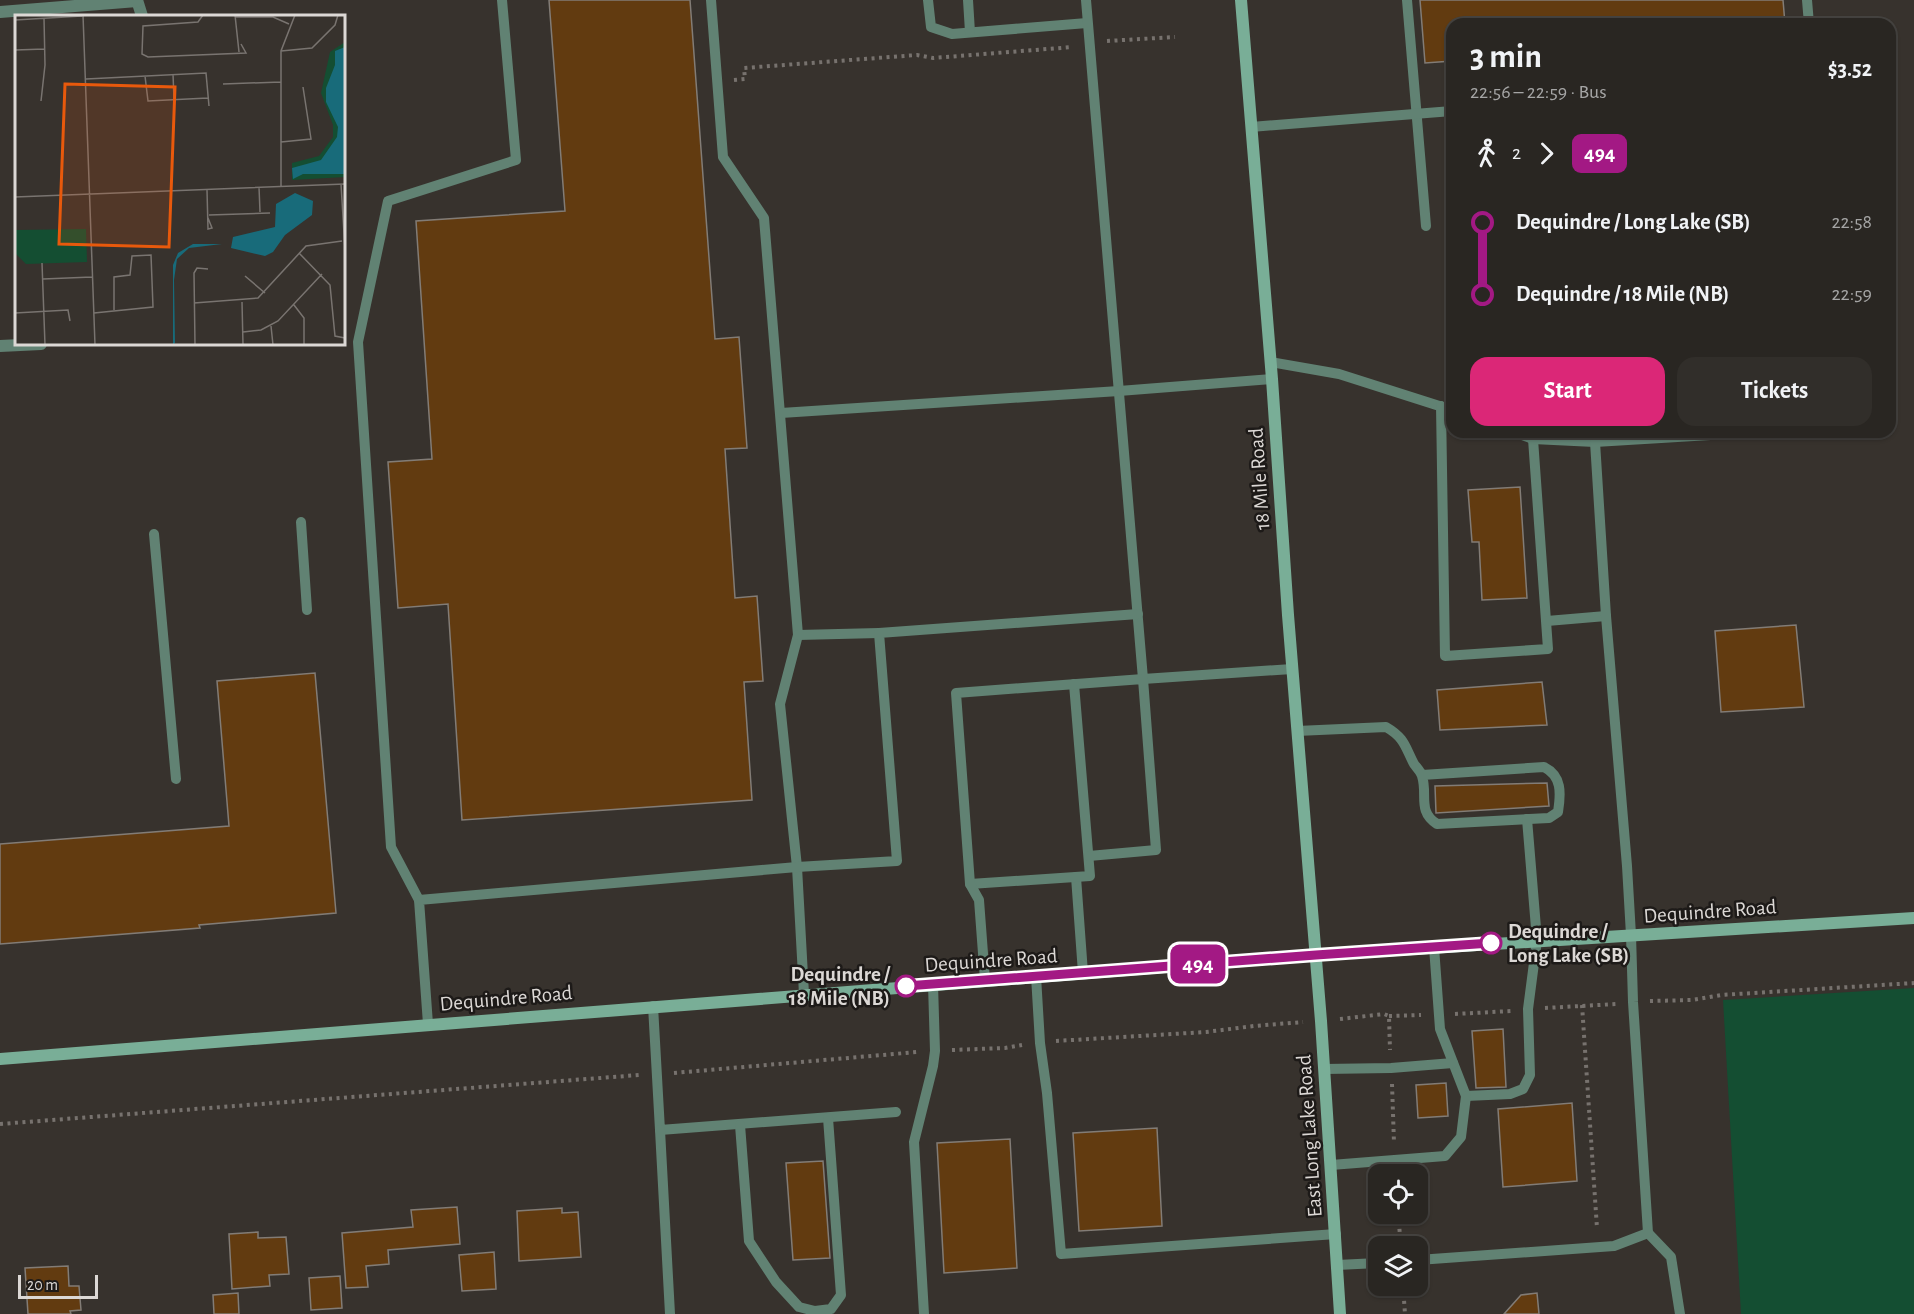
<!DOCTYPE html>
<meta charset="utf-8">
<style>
body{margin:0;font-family:"Alegreya Sans",sans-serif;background:#312e2a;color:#f1f3f6;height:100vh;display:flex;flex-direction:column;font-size:22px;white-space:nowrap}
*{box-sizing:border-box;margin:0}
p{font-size:20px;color:#a5a5a5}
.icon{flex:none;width:33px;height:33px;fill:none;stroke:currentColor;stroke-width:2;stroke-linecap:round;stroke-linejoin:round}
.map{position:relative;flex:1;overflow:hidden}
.details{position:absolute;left:1446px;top:18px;width:450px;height:420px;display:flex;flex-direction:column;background:#292622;border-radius:18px;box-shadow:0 2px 4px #0004,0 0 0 2px #454340}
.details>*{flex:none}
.badge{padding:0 12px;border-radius:9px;font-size:21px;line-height:39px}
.tools{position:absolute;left:1368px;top:1164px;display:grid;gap:12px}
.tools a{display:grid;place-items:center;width:60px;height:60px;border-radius:12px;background:#292622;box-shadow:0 2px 4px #0004,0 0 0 2px #454340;font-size:30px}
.scale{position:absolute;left:18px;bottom:15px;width:80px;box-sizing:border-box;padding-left:6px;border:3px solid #dcd8d5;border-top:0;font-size:16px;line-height:21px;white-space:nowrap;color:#dcd8d5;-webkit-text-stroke:4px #1d1a18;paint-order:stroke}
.map>.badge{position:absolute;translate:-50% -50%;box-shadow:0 0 0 3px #fff}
.legs{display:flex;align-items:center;gap:9px;height:66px;padding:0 24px;font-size:20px}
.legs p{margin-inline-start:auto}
.headline{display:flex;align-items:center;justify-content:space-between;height:102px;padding:0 24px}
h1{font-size:33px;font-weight:600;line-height:45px}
.primary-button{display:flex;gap:12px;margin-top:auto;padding:12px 24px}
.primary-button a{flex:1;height:69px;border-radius:18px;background:#db2777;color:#fff;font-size:24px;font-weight:600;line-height:69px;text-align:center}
.primary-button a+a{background:#312e2a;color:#f1f3f6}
ul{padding:0 24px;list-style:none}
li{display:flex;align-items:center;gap:21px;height:72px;font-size:22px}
li i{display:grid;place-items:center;width:9px;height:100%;margin:0 8px;background:currentColor}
li i::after{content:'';width:15px;height:15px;margin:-8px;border:4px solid;border-radius:50%;background:#292622}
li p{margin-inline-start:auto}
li:first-child i{background:linear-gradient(#0000 50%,currentColor 0)}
li:last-child i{background:linear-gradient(currentColor 50%,#0000 0)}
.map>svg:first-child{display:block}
</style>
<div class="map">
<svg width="1914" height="1314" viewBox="0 0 1914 1314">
<rect width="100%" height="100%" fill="#37322d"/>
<polygon fill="#144e32" points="1914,988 1914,1314 1741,1314 1723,1000"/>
<g fill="#623b10" stroke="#827c76" stroke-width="1.5">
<polygon points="549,0 690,0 715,339 739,337 747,448 725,449 735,598 757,596 763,681 744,682 752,800 462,820 448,604 398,608 388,462 432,459 416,221 565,211"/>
<polygon points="1420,0 1783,0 1785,24 1452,24 1452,61 1425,63"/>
<polygon points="1520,487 1527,598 1482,600 1479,542 1472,542 1468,490"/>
<polygon points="1796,625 1804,707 1721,712 1715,631"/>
<polygon points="315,673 336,913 199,925 200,928 0,944 0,844 229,826 217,681"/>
<polygon points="1542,682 1547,725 1440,730 1437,690"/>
<polygon points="1547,783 1549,806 1436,813 1435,786"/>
<polygon points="1503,1029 1506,1087 1476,1088 1472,1031"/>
<polygon points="1446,1083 1448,1116 1418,1118 1416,1085"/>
<polygon points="1572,1103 1577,1181 1503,1187 1498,1109"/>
<polygon points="1157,1128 1162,1226 1079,1231 1073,1133"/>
<polygon points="1010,1139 1017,1268 944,1273 937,1143"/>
<polygon points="823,1161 830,1258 793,1260 786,1163"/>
<polygon points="457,1207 460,1244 388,1250 389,1264 366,1266 368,1287 346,1288 342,1233 413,1227 411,1210"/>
<polygon points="562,1208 562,1213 578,1212 581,1257 519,1261 517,1211"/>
<polygon points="258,1232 258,1238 286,1237 289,1274 269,1275 270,1286 232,1289 229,1234"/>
<polygon points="494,1252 496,1289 462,1291 459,1255"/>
<polygon points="68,1266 69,1286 79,1286 81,1310 70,1311 71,1314 28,1314 25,1268"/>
<polygon points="340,1276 342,1308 311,1310 309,1278"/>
<polygon points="238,1293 239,1314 214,1314 213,1295"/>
<polygon points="1537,1293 1539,1314 1504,1314 1521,1295"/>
</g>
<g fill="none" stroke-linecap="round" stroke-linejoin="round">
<g stroke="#77726e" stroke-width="4" stroke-dasharray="3 4.5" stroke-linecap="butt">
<polyline points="1107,41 1175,37"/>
<polyline points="734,80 745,79 744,68 917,55 933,58 1073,47"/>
<polyline points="1650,1001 1692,1000 1721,995 1914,983"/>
<polyline points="1582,1005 1597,1228"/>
<polyline points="1545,1008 1616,1004"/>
<polyline points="1455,1014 1511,1011"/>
<polyline points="1389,1016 1421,1015"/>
<polyline points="1340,1019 1384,1014 1389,1016 1390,1050"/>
<polyline points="1056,1041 1206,1032 1254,1026 1303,1022"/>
<polyline points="952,1050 1005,1048 1022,1045"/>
<polyline points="674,1073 917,1052"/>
<polyline points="1392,1084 1394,1143"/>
<polyline points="0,1124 639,1075"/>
<polyline points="1398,1214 1401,1246"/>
<polyline points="1403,1286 1405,1314"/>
</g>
<g stroke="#618273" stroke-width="10">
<polyline points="711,0 723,157 764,218 798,635 780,704 797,867 804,994"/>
<polyline points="928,0 931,27 952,34 1087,23"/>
<polyline points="968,0 970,32"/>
<polyline points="1086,0 1143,679 1292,669"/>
<polyline points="1407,0 1426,226"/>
<polyline points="1807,0 1809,24"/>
<polyline points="1251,127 1452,111"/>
<polyline points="1270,362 1339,374 1452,410"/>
<polyline points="1441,406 1445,656 1548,649 1533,439"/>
<polyline points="781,413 1119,391 1272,379"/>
<polyline points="1514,432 1533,439 1595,442"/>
<polyline points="301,522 307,610"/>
<polyline points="154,534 176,779"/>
<polyline points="1547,621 1606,616"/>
<polyline points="798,635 879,633"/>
<path d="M1297,731L1386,727C1405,738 1405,747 1414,764C1417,768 1421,772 1422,776C1428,795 1417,811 1437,824L1549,818L1558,812C1561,793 1562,776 1544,767L1422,775"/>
<polyline points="1076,877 1083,973"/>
<polyline points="970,884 1090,876 1074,684"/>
<polyline points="419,900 391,847 358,342 388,201 516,160 502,0"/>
<polyline points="1434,947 1440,1029 1466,1096 1510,1094 1523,1089 1530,1075 1528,1009 1537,940 1527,819"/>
<polyline points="1036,976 1040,1043 1047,1093 1061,1254 1336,1234"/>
<polyline points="985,980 979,900 970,884 956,693 1143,679 1156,850 1089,856"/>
<polyline points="653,1006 660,1130 896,1112"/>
<polyline points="428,1024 419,900 797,867 897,861 879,633 1138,614"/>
<polyline points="1324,1069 1391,1068 1453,1063"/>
<polyline points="740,1125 749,1241 776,1282 799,1307 815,1311 831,1309 841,1295 828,1118"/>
<polyline points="660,1130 670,1314"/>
<polyline points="1331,1165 1445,1156 1461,1137 1466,1096"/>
<polyline points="1648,1233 1671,1257 1680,1314"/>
<polyline points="1418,1260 1614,1246 1648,1233 1633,1002 1631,935 1627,866 1606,616 1595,442 1760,432"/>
<polyline points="1337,1265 1378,1263"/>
<polyline points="924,1314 914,1142 933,1066 935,1051 933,984"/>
</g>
<g stroke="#618273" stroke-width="12">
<polyline points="137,0 142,16"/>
<polyline points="0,12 137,1"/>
<polyline points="0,346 41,344"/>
</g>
<g stroke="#79ae97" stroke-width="12">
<polyline points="1241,0 1272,379 1288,615 1321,1021 1340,1314"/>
<polyline points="0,1059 1316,955 1914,918"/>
</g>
</g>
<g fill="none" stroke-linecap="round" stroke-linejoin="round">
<defs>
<polyline id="line-1" points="906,986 1316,955 1491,943"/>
</defs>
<use href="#line-1" stroke="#fff" stroke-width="14"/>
<use href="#line-1" stroke="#a31984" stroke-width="9"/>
</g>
<g fill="#fff" stroke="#a31984" stroke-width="3">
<circle cx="1491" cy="943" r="10"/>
<circle cx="906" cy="986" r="10"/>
</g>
<g text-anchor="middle" stroke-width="5" stroke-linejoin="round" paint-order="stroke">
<g font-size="21" fill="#dcd8d5" stroke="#1d1a18">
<text transform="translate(1259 479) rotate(-94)" y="7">18 Mile Road</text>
<text transform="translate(1710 911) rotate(-4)" y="7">Dequindre Road</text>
<text transform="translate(991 960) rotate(-4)" y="7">Dequindre Road</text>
<text transform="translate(506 998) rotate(-5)" y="7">Dequindre Road</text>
<text transform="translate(1309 1136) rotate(-94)" y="7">East Long Lake Road</text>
</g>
<g font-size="21" font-weight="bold" fill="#dcd8d5" stroke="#1d1a18" text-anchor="start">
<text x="1508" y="938">Dequindre /<tspan x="1508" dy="24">Long Lake (SB)</tspan></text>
<text x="890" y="981" text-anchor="end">Dequindre /<tspan x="890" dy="24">18 Mile (NB)</tspan></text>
</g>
</g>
<g transform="translate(15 15)">
<rect width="330" height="330" fill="#37322d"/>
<path d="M330,27V162L277,165V148L304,141L318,122V110L306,78L315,37ZM71,214L72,247L11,249L0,238V215Z" fill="#144e32"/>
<path d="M330,32V159H288L278,164L277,153L306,145L322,122L323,112L311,87V73L320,50V36ZM280,178L298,186L297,200L270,220L258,237L250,241L216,233L218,222L260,212L261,189ZM178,229H207L174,233L162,244L159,265L160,328L158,330V250L163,238Z" fill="#186b7a"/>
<path fill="none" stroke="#797470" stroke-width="1.5" d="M68,0L80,330M188,0L183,7L128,11L127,39L133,42L231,38L226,29M220,0L224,37M220,2H258L274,9M0,5L67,1M0,35L30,34M266,36L297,33L320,10L323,0M158,59L159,84M130,61L133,86L193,83M71,64L191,58L194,91M208,69L266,67M26,86L30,50L29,3M266,127L296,124L288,72M326,169L330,235M266,171V36L280,0M244,172L245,197M192,175L193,214L197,213L193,203M0,182L330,169M194,200L255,198M284,238L315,270L320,321L330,323M27,248L30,330M230,261L250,278M28,264L77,262M227,287L228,330M179,288L243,283L291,231L327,226M279,290L289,303V330M0,298L53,295L55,306M79,298L138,292L136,240L117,241L115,260L99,262V295M256,311L258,330M228,317L246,315L263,306L307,259M180,330L179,258L182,253L193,254"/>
<path fill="#e8590c" fill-opacity="0.15" stroke="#e8590c" stroke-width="3" d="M50,69L160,72L154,232L44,229Z"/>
<rect width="330" height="330" fill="none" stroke="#dcd8d5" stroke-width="3"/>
</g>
</svg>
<div class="tools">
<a><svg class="icon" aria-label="locate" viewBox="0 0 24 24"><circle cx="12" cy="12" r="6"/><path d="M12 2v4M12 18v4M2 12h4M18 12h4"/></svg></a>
<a><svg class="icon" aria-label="layers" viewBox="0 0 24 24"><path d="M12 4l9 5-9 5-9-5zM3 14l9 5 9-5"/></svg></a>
</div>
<div class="scale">20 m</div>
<b class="badge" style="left:1198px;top:964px;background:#a31984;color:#fff">494</b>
<section class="details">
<div class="headline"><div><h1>3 min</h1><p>22:56 – 22:59 · Bus</p></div><b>$3.52</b></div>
<div class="legs"><svg class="icon" aria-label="walk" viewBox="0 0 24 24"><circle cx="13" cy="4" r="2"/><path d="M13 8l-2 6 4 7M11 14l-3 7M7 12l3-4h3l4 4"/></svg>2<svg class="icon" aria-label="forward" viewBox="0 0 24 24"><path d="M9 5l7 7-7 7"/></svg><b class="badge" style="background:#a31984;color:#fff">494</b></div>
<ul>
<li><i style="color:#a31984"></i><b>Dequindre / Long Lake (SB)</b><p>22:58</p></li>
<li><i style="color:#a31984"></i><b>Dequindre / 18 Mile (NB)</b><p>22:59</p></li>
</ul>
<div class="primary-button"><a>Start</a><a>Tickets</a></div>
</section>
</div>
